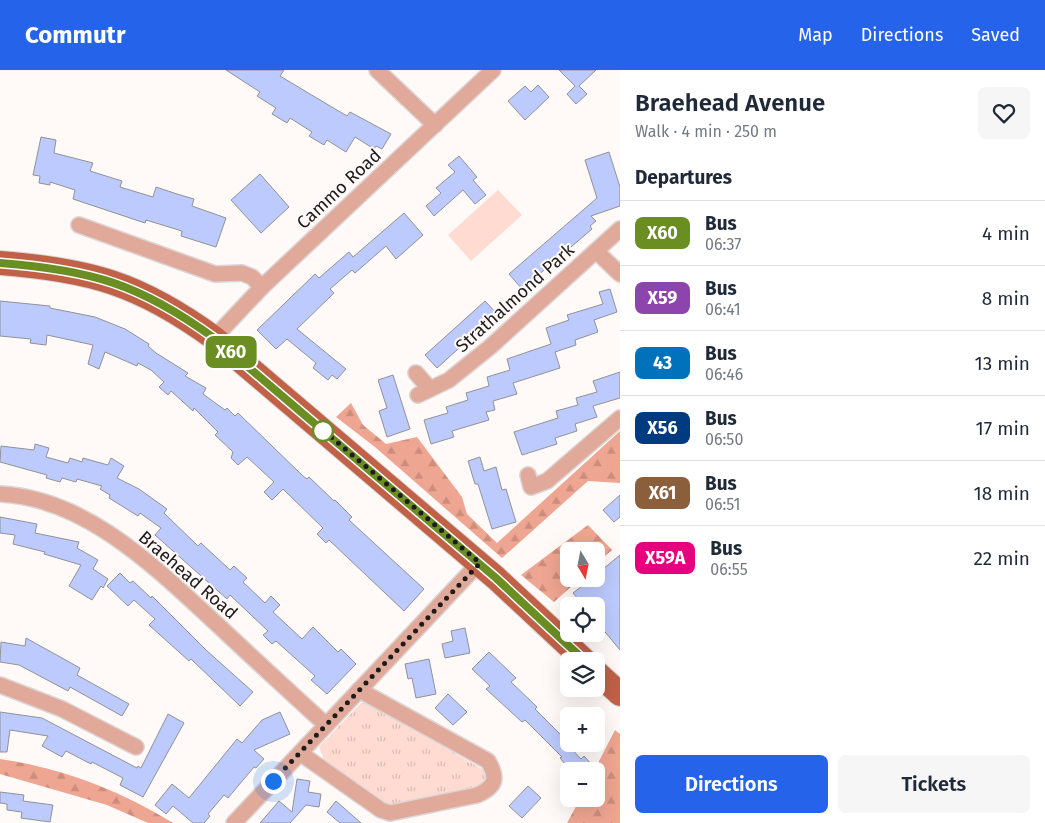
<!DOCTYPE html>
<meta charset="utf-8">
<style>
body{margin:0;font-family:"Fira Sans",sans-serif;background:#f6f6f7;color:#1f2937;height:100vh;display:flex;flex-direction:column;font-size:19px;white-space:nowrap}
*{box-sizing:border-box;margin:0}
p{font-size:16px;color:#747a83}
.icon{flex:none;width:28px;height:28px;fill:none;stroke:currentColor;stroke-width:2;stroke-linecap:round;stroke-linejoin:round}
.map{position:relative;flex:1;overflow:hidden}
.details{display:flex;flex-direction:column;background:#fff;width:425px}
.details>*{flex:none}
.badge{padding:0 10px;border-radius:8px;font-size:18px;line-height:32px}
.needle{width:32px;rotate:170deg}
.fabs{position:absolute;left:560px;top:472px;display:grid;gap:10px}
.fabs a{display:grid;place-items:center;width:45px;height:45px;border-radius:8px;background:#fff;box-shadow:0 5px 20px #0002;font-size:25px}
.you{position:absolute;width:25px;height:25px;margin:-12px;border:4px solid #fff;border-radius:50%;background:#1a73e8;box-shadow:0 0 0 8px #1a73e833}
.map>.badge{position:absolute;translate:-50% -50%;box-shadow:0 0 0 2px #fff}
h2{padding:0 15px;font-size:19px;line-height:45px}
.round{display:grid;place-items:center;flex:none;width:52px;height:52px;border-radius:8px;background:#f6f6f7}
.head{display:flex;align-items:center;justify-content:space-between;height:85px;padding:0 15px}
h1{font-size:24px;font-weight:600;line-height:38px}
.action{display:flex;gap:10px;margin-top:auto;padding:10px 15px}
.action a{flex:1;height:58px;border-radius:8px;background:#2563eb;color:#fff;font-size:20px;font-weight:600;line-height:58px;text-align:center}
.action a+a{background:#f6f6f7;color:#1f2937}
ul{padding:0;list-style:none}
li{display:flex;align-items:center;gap:15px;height:65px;padding:0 15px;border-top:1px solid #e0e1e3}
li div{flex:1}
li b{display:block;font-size:19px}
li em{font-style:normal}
li .badge{min-width:55px;font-weight:700;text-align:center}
header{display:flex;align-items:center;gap:30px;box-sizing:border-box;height:70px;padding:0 25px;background:#2563eb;color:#fff}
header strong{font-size:24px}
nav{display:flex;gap:28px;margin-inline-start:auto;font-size:18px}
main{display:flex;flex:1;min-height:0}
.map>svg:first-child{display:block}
</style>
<header>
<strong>Commutr</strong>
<nav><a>Map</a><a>Directions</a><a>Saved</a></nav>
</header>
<main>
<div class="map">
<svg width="620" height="753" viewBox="0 0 620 753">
<defs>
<pattern id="grass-tufts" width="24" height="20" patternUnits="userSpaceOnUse" patternTransform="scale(1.25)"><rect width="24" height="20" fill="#ffdbd1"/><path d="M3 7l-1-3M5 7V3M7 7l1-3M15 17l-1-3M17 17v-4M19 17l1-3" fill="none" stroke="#dabbb3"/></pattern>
<pattern id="forest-firs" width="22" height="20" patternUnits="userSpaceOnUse" patternTransform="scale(1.25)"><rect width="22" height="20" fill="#eea591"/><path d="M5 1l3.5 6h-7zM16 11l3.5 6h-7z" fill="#cc8d7c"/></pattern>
</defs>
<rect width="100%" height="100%" fill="#fffaf8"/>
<polygon fill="url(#grass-tufts)" points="361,633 371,634 482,699 486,707 484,716 392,739 324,690 319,677"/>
<g fill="url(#forest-firs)">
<polygon points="351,333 363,355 386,374 417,367 462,427 467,444 497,473 620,361 620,413 588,411 502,488 375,377 336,347"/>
<polygon points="588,455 612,480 596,494 596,481 569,481 569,509 580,509 554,532 521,505"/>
<polygon points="615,660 620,664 620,753 567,753 580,729 596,729 596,701 594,701"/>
<path d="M0,689C62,698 119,720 173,753H148L107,735L0,704Z"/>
</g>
<polygon fill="#ffdbd1" points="498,120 522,145 471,191 448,165"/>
<g fill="#bccafd" stroke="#909297">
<polygon points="226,0 284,0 280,6 310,24 347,46 350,42 391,64 382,79 376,76 374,79 355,67 346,82 327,70 324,75 309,66 312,62 290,48 287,53 272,44 276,38 257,26 260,22"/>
<polygon points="559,0 596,0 579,16 587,24 576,34 567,24 575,16"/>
<polygon points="538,15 549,27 525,50 508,31 525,16 531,22"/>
<polygon points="41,67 56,70 54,83 93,93 90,101 122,111 120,117 153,127 156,117 177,124 194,129 192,136 226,148 216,177 181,166 182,161 146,150 145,153 73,129 75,120 50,112 50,115 39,113 40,106 33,105"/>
<polygon points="609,82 620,117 620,136 591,146 596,151 590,156 592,159 522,219 509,204 597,128 585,90"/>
<polygon points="459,86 477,107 473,110 486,125 475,134 463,120 434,146 426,136 441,123 436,118 455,102 448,95"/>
<polygon points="260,104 289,137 261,163 231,130"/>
<polygon points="404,143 423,165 396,189 386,176 355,203 352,200 330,219 334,223 297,259 346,299 337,309 332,305 328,310 313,298 316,293 287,269 276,279 257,260 315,204 319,208 349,182 353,187"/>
<polygon points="610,219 617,242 594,250 598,262 575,270 576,275 555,282 560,298 513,313 517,324 493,331 495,340 486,342 489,350 452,361 454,367 431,374 424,350 448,343 446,337 468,330 466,323 489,316 487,307 510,300 507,289 551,274 546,258 569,250 567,245 603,234 599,222"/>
<polygon points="0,231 50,236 50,238 95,247 125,259 149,274 148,276 156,283 188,303 185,306 206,318 203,324 225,340 227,338 235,346 238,343 303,406 307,409 309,407 334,431 335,430 352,447 349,450 424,519 404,541 329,470 326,473 317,464 323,458 283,419 272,430 264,422 274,412 247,387 238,395 231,388 233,382 215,365 218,362 194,338 193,341 171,321 168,325 159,317 164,312 151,300 138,293 137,296 105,282 99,299 88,294 93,275 47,265 46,275 30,273 31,269 0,266"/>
<polygon points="485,231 497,244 437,298 425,285"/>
<polygon points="620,302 620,328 593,336 597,347 575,354 577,361 555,368 557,374 522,385 514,362 558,348 556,341 578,335 576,328 597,322 593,311"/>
<polygon points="393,305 410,359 387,367 379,341 387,338 378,310"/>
<polygon points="35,374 49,378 46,387 68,393 70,388 82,392 83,388 108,395 111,388 124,396 117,408 139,419 167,439 164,443 198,476 201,473 230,500 234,496 247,508 243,512 265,533 271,526 280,535 273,542 302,569 313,557 338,582 341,579 356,594 327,624 311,610 315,606 276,571 272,574 263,565 268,561 230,525 227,529 155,465 161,458 140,443 138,446 109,428 110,425 100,419 102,416 77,409 76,412 62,408 60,412 46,408 47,405 0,392 1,376 34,380"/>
<polygon points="480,387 484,401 496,397 502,420 506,419 516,452 492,459 478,414 475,414 468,391"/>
<polygon points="620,425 620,447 614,452 603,440"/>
<polygon points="0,447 37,454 35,463 79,472 77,478 98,490 93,499 108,509 103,518 101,516 92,530 69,516 81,495 44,484 45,482 13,474 15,465 0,463"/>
<polygon points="620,485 620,580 596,551 596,536 584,536 573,523 591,509 596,509 596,505"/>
<polygon points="120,503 130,513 133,511 151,528 152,526 206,580 253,622 240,636 191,589 189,591 149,555 155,549 134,530 128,536 107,516"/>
<polygon points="465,558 470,583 445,588 442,574 453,571 451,561"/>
<polygon points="26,568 80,598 77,605 129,634 122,646 70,617 68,621 19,595 0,592 1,572 25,576"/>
<polygon points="489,582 516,608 511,612 537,637 535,639 567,671 566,673 581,689 584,686 593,696 590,699 593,701 569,701 570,700 560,688 562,687 525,650 522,652 486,619 490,616 472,599"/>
<polygon points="429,589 436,624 416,628 412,608 408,609 405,594"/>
<polygon points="448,624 467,642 453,655 435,638"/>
<polygon points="0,642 42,648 137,698 138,696 141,698 168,644 184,653 143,727 120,715 123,708 92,692 91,694 66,681 62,687 42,676 48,666 10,660 7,682 0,682"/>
<polygon points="280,642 290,664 254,680 264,689 256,698 254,697 228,728 224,725 208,744 210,746 204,753 193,753 173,736 166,744 155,735 172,714 189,728 237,669 242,673 262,650"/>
<polygon points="297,709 310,711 308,722 321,724 319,737 306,735 290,753 260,753 279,731 292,742"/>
<polygon points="528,716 541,728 522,748 509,736"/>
<polygon points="0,722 24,725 23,731 53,735 50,752 21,748 22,742 7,740 7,734 0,733"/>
<polygon points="336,731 361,753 340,753 327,742"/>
</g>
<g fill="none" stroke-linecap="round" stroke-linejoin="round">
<defs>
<g id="street">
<polyline points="377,0 435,55"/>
<polyline points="79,155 215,204 242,203 252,207 262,217"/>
<polyline points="596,181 620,204"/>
<polyline points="214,268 262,217 493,0"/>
<polyline points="416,303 430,319"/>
<polyline points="418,325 449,310 490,277 620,159"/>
<polyline points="528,405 531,417 547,411 620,348"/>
<path d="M0,424C88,428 159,501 220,557C255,590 291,623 326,655"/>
<polyline points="0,615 62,639 136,677"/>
<path d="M300,683L381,740L390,743L477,725C496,717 498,708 488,691L359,620"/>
<polyline points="234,753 479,493"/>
</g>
<g id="primary">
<path d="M0,193C91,200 140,214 214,268L496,508L585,591"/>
<polyline points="596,602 620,624"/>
</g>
</defs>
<use href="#street" stroke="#dbd6d5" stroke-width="18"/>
<use href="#primary" stroke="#dbd6d5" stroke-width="26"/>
<use href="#street" stroke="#e0a99a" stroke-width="15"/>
<use href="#primary" stroke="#c06148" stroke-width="24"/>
</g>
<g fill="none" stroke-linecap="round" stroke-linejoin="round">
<defs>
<path id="line" d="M0,193C91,200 140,214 214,268L496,508L585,591"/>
</defs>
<use href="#line" stroke="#fff" stroke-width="11"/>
<use href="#line" stroke="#6b8e23" stroke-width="8"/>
<polyline stroke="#1e1c1b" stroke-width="5" stroke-dasharray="0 9" points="273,711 480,493 318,356 323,361"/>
</g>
<circle fill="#fff" stroke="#6b8e23" stroke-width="2.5" cx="323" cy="361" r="10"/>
<g text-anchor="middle" stroke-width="4" stroke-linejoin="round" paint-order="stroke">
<g font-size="18" fill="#1e1c1b" stroke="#fffaf8">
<text transform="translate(339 119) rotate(-43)" y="6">Cammo Road</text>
<text transform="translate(515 228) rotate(-42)" y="6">Strathalmond Park</text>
<text transform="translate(188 505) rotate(41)" y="6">Braehead Road</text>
</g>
</g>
</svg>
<div class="fabs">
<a><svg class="needle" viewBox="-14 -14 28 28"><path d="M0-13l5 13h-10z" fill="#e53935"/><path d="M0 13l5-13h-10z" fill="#747a83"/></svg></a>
<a><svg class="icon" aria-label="locate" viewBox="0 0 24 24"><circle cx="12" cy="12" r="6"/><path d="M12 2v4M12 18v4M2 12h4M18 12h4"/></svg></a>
<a><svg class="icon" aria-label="layers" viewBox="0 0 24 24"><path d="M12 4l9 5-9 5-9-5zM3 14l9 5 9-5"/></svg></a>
<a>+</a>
<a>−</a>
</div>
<div class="you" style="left:273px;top:711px"></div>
<b class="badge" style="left:231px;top:282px;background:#6b8e23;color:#fff">X60</b>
</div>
<section class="details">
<div class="head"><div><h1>Braehead Avenue</h1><p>Walk · 4 min · 250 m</p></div><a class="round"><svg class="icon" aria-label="heart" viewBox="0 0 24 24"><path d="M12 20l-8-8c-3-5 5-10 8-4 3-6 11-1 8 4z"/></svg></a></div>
<h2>Departures</h2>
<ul>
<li><span class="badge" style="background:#6b8e23;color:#fff">X60</span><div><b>Bus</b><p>06:37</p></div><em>4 min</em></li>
<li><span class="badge" style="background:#8e44ad;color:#fff">X59</span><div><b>Bus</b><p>06:41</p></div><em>8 min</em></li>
<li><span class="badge" style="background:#0072bc;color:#fff">43</span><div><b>Bus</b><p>06:46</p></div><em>13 min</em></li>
<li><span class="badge" style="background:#003b80;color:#fff">X56</span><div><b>Bus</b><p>06:50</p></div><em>17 min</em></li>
<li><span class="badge" style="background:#8b5e3c;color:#fff">X61</span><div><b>Bus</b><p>06:51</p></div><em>18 min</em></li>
<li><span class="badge" style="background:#e6007e;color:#fff">X59A</span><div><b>Bus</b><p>06:55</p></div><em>22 min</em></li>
</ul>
<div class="action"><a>Directions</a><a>Tickets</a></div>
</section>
</main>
